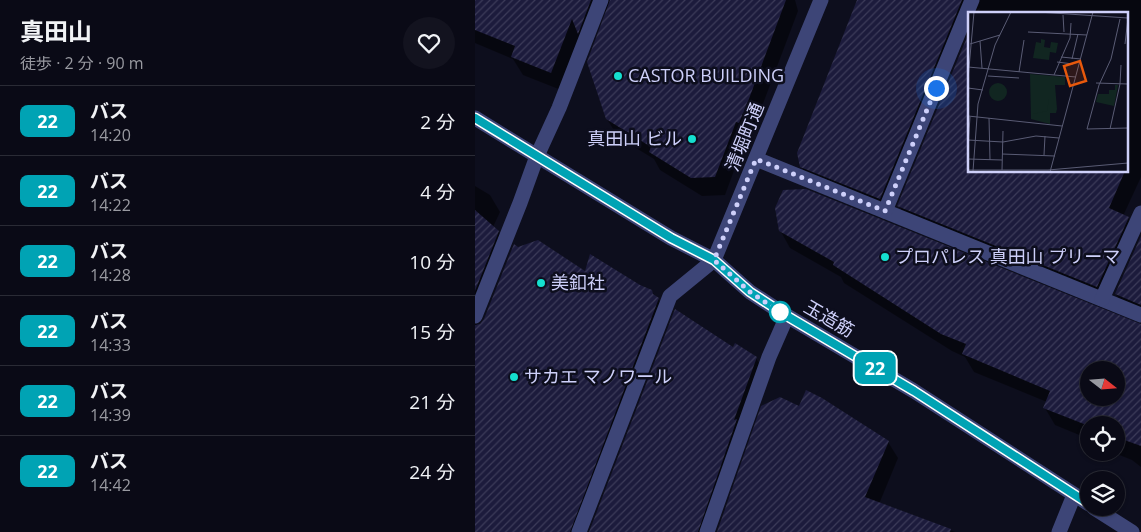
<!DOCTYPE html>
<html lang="ja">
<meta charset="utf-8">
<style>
body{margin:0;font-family:"Open Sans","Noto Sans JP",sans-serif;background:#13131f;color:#f1f3f6;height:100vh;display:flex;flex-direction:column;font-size:19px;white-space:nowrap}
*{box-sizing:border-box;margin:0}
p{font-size:16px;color:#999aa1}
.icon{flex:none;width:28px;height:28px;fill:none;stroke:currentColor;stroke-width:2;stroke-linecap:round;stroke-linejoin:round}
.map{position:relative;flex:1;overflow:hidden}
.side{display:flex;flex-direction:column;background:#0a0a16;width:475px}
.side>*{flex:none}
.badge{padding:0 10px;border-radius:8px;font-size:18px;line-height:32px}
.needle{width:32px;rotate:107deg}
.buttons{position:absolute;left:605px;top:361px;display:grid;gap:10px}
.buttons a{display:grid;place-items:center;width:45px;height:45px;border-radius:50%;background:#0a0a16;box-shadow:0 1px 4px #0004,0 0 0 1px #2a2b35;font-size:25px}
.you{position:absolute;width:25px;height:25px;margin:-12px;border:4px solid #fff;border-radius:50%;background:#1a73e8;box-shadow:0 0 0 8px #1a73e833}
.map>.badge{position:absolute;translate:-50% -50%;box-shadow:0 0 0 2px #fff}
.round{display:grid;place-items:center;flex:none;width:52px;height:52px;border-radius:26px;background:#13131f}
.summary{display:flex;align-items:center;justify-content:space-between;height:85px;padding:0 20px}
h1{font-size:24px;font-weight:700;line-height:38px}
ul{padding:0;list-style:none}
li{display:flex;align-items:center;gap:15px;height:70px;padding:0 20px;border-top:1px solid #2a2b35}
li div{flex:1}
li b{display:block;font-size:19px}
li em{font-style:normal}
li .badge{min-width:55px;font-weight:700;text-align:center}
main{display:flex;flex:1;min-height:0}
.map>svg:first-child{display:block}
</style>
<main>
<section class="side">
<div class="summary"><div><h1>真田山</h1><p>徒歩 · 2 分 · 90 m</p></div><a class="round"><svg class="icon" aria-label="heart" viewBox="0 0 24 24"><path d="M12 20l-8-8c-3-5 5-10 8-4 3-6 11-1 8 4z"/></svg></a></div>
<ul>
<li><span class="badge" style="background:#00a3b4;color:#fff">22</span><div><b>バス</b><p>14:20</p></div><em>2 分</em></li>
<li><span class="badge" style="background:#00a3b4;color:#fff">22</span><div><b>バス</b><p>14:22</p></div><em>4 分</em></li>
<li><span class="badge" style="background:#00a3b4;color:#fff">22</span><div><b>バス</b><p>14:28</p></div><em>10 分</em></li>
<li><span class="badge" style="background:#00a3b4;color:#fff">22</span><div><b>バス</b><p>14:33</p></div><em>15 分</em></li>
<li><span class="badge" style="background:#00a3b4;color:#fff">22</span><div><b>バス</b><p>14:39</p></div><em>21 分</em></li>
<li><span class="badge" style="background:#00a3b4;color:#fff">22</span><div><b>バス</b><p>14:42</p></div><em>24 分</em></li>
</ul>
</section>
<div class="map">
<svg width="666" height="532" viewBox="0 0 666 532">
<defs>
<pattern id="building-hatch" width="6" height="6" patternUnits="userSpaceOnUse" patternTransform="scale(1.25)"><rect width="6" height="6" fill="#1c1b3c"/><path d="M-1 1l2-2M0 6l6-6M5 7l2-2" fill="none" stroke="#3c3b59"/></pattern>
</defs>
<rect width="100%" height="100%" fill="#0d0e1d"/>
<g fill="#0007" fill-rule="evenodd">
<polygon points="0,0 320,0 323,11 281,122 274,140 271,138 250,195 227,196 185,170 179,159 143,137 132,119 134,8 127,14 86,90 48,75 38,59 0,43"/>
<polygon points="384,0 666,0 666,177 648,216 653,218 663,235 632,304 434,223 424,206 495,171 652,171 652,14 503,14 505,8 502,10 498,14 415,216 337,184 326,166"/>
<polygon points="0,186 15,195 25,212 18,227 23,231 33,248 1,327 110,273 176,291 183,299 193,315 109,532 0,532"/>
<path d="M305,230L666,325V467L657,460L637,452H641V425H614V439L580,425L570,408L572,402L499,372L490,357L477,351L369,283L366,277L315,248ZM614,370H641V398H614Z"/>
<polygon points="666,239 666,318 651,312 641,294"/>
<polygon points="259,349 281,358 290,375 237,532 115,532"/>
<polygon points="325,407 413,442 423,458 404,504 480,532 243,532"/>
</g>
<g fill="url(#building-hatch)" fill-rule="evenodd">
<polygon points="0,0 116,0 103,34 97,19 76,73 36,57 40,46 0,30"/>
<polygon points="135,0 311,0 272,104 264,123 261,122 240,177 216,178 174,152 176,147 131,119 112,62"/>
<polygon points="382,0 487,0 405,199 325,167 322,153"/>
<polygon points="495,30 495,171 650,171 634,208 654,217 622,287 422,206"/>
<path d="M331,189L666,324V446L641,437V425L614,426L568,408L575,391L487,354L491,344L466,334L358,265L359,262L304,231L300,208L308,190ZM614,370H641V398H614Z"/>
<polygon points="0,210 24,231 0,291"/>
<polygon points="666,236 666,305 640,294"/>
<polygon points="63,240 110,271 115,254 165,285 177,290 178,294 184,298 95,532 0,532 0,325 5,324 9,319 39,244 43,247"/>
<polygon points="200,309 258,347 260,343 282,357 259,420 262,419 223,532 114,532"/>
<polygon points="331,390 347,398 414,441 390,497 476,529 475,532 242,532 286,406 305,397 324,406"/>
</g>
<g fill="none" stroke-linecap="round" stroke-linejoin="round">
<g stroke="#3d4577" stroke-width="15">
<polyline points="0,118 196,238 239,260 275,292 312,316 439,391 614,504"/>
<polyline points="281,159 666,315"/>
<polyline points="410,211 497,0"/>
<polyline points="627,299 666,213"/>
<polyline points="0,316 45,203 62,156 84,108 126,0"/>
<polyline points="619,508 657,532"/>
<polyline points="104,532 195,296 239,260 346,0"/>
<polyline points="232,532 294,357 312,316"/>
<polyline points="584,532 599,495"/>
</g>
</g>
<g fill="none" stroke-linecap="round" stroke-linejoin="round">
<defs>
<polyline id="line" points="0,118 196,238 239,260 275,292 312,316 439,391 614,504"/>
</defs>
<use href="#line" stroke="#fff" stroke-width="11"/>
<use href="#line" stroke="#00a3b4" stroke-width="8"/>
<polyline stroke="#ced0fa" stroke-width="5" stroke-dasharray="0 9" points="305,312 275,292 239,260 281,159 410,211 461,88"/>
</g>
<g fill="#15dfcf" stroke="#0d0e1d" stroke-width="2">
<circle cx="143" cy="76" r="5"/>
<circle cx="217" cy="139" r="5"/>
<circle cx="410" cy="257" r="5"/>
<circle cx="66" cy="283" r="5"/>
<circle cx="39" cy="377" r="5"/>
</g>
<circle fill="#fff" stroke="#00a3b4" stroke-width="2.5" cx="305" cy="312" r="10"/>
<g text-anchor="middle" stroke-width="5" stroke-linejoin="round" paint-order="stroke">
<g font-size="18" fill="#ced0fa" stroke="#0d0e1d" text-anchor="start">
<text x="153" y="82">CASTOR BUILDING</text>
<text x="207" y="145" text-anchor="end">真田山 ビル</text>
<text x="420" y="263">プロパレス 真田山 プリーマ</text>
<text x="76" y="289">美釦社</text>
<text x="49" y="383">サカエ マノワール</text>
</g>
<g font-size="18" fill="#ced0fa" stroke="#0d0e1d">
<text transform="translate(270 137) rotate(-68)" y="6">清堀町通</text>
<text transform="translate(354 319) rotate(30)" y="6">玉造筋</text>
</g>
</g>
<g transform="translate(493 12)">
<rect width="160" height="160" fill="#0d0e1d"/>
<path d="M62,62L97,65V73H87L89,97L88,101H82V112L63,107ZM147,73H150L146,94L128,90L130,82H141V78H147Z" fill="#112621"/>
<path d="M73,27L77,28L76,35L82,36L83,30L90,31L88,41L82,40L81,48L65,46L68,30L73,31Z" fill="#112621"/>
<path d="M21 80a9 9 0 1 1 18 0a9 9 0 1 1-18 0ZM65,87H81L79,99L65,102Z" fill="#112621"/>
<path fill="none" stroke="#5a5c75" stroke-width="1" d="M70,0L160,6M95,3L96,20M152,7L143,47L131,73L119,117L160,116M60,20L119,23M12,29L14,56M2,32L32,23M157,32L160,6M93,45L113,47M104,47L110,22M89,50L105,52M0,55L108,65M51,60L56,28M86,63L102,26L103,11M20,64L51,66M0,67L6,0M128,71L160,72M0,76L15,78M0,104L94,114M21,106L22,148M142,117L152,72L153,53M0,128L35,130L68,124L91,126M0,134L2,105M34,142L87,144M76,143L77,124M0,147L34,148M0,158H80L160,151M34,158L35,119M5,159L10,92L27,33L43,0M82,160L125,0"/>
<path fill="#e8590c" fill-opacity="0.15" stroke="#e8590c" stroke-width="2.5" d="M112,49L118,69L102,74L96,54Z"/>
<rect width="160" height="160" fill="none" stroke="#ced0fa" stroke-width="2.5"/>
</g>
</svg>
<div class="buttons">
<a><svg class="needle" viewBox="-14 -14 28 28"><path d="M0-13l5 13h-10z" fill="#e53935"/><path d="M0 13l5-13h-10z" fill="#999aa1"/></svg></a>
<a><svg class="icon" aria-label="locate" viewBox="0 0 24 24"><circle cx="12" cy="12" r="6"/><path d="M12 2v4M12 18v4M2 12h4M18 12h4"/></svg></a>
<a><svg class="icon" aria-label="layers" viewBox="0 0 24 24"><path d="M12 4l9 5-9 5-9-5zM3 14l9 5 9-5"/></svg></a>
</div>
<div class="you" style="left:461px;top:88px"></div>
<b class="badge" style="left:400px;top:368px;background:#00a3b4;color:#fff">22</b>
</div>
</main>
